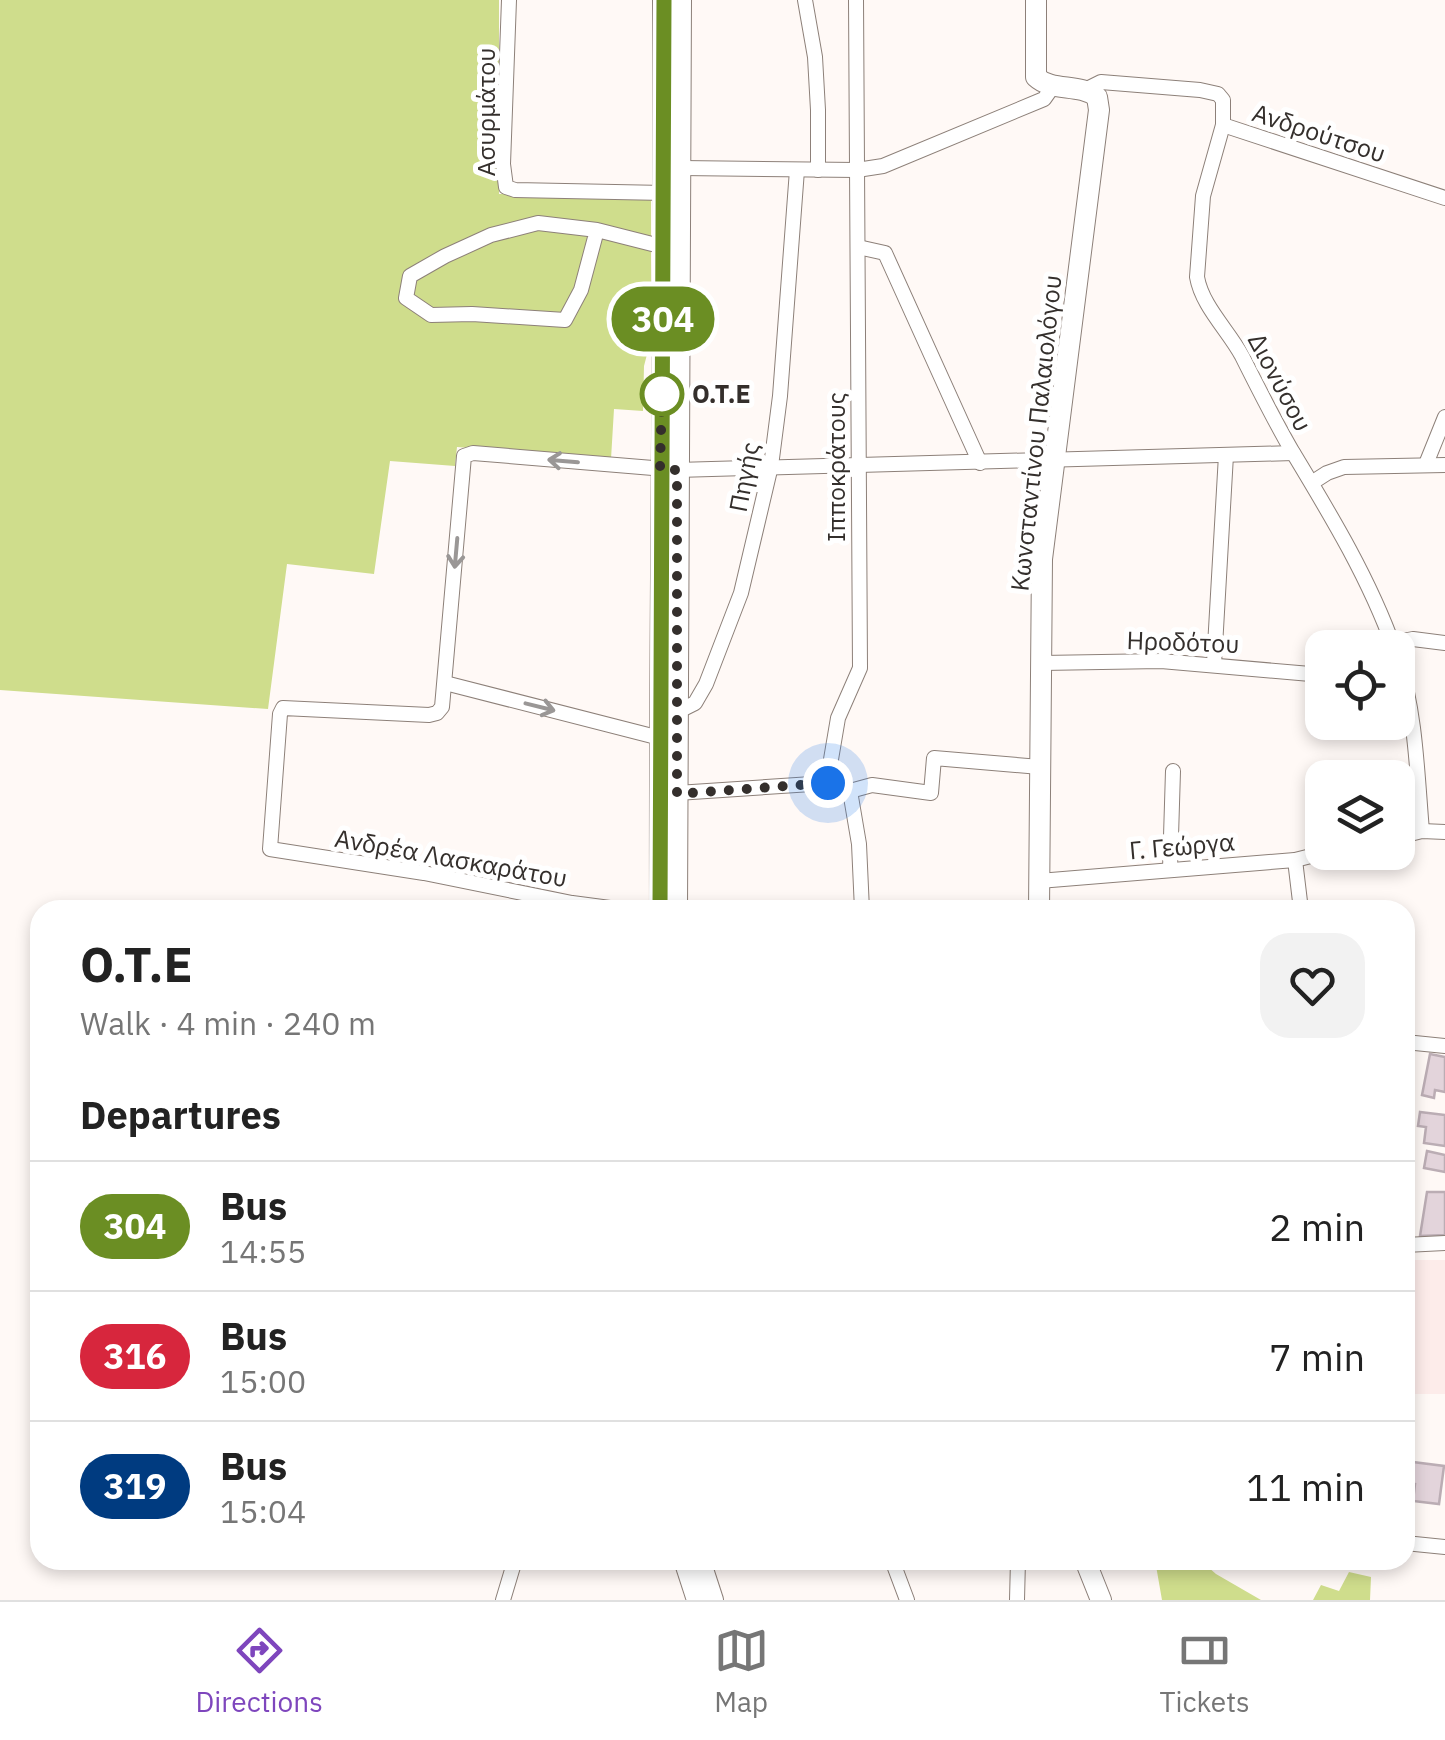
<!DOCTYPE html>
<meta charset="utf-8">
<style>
body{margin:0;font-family:"IBM Plex Sans",sans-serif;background:#f2f2f2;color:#222;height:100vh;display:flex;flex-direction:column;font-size:38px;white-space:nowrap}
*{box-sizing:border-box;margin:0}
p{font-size:32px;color:#767676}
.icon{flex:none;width:55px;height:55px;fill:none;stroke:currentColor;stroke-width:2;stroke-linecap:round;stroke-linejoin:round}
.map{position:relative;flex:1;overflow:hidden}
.panel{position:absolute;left:30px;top:900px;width:1385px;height:670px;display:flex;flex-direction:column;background:#fff;border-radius:30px;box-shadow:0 5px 15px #0003}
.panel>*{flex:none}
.badge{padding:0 20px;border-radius:32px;font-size:35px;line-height:65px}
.buttons{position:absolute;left:1305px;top:630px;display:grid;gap:20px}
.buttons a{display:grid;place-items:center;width:110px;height:110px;border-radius:20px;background:#fff;box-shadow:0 5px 15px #0003;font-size:50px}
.you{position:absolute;width:50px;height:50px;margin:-25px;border:8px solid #fff;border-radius:50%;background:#1a73e8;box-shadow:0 0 0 15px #1a73e833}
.map>.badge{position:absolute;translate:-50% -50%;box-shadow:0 0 0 5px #fff}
h2{padding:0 50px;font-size:38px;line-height:90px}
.round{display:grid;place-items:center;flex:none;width:105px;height:105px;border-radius:30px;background:#f2f2f2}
.summary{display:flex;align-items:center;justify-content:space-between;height:170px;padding:0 50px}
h1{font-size:48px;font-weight:700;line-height:75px}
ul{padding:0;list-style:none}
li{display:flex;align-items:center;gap:30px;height:130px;padding:0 50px;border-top:2px solid #e0e0e0}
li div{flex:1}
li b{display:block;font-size:38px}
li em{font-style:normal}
li .badge{min-width:110px;font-weight:700;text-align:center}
.dock{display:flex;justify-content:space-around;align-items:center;height:140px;border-top:2px solid #e0e0e0;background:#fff;font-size:28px;color:#767676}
.dock a{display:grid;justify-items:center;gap:5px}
.dock .active{color:#7e46bd}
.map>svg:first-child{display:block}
</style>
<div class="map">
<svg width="1445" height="1600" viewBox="0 0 1445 1600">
<rect width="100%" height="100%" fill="#fff9f6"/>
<rect fill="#fdecea" x="1405" y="1260" width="40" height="134"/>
<g fill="#cfdd8c">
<polygon points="0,0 499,0 499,194 651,199 651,339 644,366 643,411 614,409 611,459 457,447 455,466 390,461 374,574 287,564 268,709 0,690"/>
<polygon points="1155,1560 1200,1560 1216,1574 1261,1600 1162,1600"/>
<polygon points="1349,1572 1371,1577 1370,1600 1313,1600 1321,1585 1339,1591"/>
</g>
<g fill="#e3d4db" stroke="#bbadb4" stroke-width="2.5">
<polygon points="1430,1054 1445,1057 1445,1092 1435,1090 1434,1098 1422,1095"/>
<polygon points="1420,1112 1445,1115 1445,1146 1424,1143 1426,1127 1418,1126"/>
<polygon points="1427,1151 1445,1155 1445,1172 1424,1168"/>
<polygon points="1427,1192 1445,1192 1445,1235 1420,1236"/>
<polygon points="1405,1461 1444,1466 1439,1504 1413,1501 1415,1484 1405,1482"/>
</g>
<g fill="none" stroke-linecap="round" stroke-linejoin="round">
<defs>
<g id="street">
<polyline points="509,0 503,164 506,187 515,190 665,193"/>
<polyline points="805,0 815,57 818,110 818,170"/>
<polyline points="856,0 860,668 838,718 827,783 844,786 850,791 859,844 862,910"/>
<polyline points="1087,89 1101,82 1200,90 1218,94 1223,100 1223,125 1445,198"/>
<path d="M1223,125L1203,196L1197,277C1202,306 1228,330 1242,356C1258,388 1274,420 1292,451C1330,514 1369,578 1394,648"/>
<polyline points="681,168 857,170 883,166 1044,99 1054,85"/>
<polyline points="597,230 581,290 565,320 472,314 431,315 406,298 410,276 445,256 491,235 538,223 597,230 664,247"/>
<polyline points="858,247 885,253 980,463"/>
<polyline points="1426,464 1445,417"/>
<polyline points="1313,482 1327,473 1344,467 1445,465"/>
<polyline points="1392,643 1413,639 1445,643"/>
<path d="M1398,658C1416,714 1417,773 1422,831"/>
<polyline points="1042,663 1161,661 1322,675"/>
<polyline points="1214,664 1226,455"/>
<polyline points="445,683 660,738"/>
<polyline points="677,708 685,708 695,703 706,684 741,593 771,466 780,396 797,170"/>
<polyline points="850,791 872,785 931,793 934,758 1040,767"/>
<polyline points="677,793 827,783"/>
<polyline points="1398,837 1422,831 1445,832"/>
<polyline points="1295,860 1301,910"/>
<polyline points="1170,869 1173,771"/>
<polyline points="1039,881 1295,860 1327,852"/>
<polyline points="625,910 572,903 424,873 270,849 280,714 283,708 429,715 437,713 442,707 464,456 473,453 677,470 1293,453"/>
<polyline points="1405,1042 1445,1046"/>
<polyline points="1405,1245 1445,1243"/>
<polyline points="1405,1543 1445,1547"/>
<polyline points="892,1560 907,1600"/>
<polyline points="503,1600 515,1560"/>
<polyline points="1017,1600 1018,1560"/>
</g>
<g id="secondary">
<path d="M1036,0V77C1052,92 1079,83 1097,97L1099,110L1042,559L1039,910"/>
<path d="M660,910C659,607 665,303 663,0"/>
<polyline points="677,910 681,0"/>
<polyline points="684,1560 697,1600"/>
<polyline points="700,1560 713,1600"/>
<polyline points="1085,1560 1101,1600"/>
</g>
</defs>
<use href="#street" stroke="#8d8079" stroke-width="16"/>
<use href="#secondary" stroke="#8d8079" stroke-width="22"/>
<use href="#street" stroke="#fff" stroke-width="14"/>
<use href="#secondary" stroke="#fff" stroke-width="20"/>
</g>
<defs><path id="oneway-shaft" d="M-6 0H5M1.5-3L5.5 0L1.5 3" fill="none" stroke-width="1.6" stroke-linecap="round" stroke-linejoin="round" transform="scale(2.5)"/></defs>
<g stroke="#9a9796">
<use href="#oneway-shaft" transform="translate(563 461) rotate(-175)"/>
<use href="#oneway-shaft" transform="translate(456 553) rotate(95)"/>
<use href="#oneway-shaft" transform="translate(540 707) rotate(14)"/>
</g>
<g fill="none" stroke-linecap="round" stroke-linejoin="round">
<defs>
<polyline id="line" points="660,910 664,0"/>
</defs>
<use href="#line" stroke="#fff" stroke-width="22"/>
<use href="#line" stroke="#6b8e23" stroke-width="15"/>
<polyline stroke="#342f2c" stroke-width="10" stroke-dasharray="0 18" points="662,394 660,469 677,470 677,794 828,783"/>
</g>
<circle fill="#fff" stroke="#6b8e23" stroke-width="5" cx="662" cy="394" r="20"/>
<g text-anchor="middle" stroke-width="10" stroke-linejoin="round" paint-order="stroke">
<g font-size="25" fill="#342f2c" stroke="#fff">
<text transform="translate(486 112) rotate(-90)" y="9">Ασυρμάτου</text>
<text transform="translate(1319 133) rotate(18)" y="9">Ανδρούτσου</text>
<text transform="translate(1280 382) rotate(62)" y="9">Διονύσου</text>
<text transform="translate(1036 433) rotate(-84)" y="9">Κωνσταντίνου Παλαιολόγου</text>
<text transform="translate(836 467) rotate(-90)" y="9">Ιπποκράτους</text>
<text transform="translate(744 477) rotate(-79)" y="9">Πηγής</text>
<text transform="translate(1183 642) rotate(2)" y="9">Ηροδότου</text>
<text transform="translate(1182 846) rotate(-5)" y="9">Γ. Γεώργα</text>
<text transform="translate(451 858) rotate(10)" y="9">Ανδρέα Λασκαράτου</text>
</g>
<g font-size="25" font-weight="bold" fill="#342f2c" stroke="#fff" text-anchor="start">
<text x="692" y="403">Ο.Τ.Ε</text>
</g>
</g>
</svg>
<div class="buttons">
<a><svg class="icon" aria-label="locate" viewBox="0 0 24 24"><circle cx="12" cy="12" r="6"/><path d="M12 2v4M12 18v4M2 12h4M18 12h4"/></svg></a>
<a><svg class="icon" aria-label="layers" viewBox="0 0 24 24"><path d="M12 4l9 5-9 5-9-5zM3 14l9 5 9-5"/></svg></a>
</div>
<div class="you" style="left:828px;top:783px"></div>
<b class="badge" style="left:663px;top:319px;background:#6b8e23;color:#fff">304</b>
<section class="panel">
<div class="summary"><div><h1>Ο.Τ.Ε</h1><p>Walk · 4 min · 240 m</p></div><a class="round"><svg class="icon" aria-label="heart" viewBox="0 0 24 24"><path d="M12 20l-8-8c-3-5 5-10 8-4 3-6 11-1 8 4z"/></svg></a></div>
<h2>Departures</h2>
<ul>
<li><span class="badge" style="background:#6b8e23;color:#fff">304</span><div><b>Bus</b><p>14:55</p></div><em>2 min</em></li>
<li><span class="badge" style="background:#d7263d;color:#fff">316</span><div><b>Bus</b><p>15:00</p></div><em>7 min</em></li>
<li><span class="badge" style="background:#003b80;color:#fff">319</span><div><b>Bus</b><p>15:04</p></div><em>11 min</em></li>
</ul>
</section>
</div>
<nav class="dock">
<a class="active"><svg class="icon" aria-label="directions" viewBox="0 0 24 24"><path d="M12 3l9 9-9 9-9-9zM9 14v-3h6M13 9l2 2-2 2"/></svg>Directions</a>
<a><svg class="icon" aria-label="map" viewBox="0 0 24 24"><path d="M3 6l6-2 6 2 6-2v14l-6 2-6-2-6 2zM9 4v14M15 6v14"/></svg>Map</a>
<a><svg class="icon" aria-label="tickets" viewBox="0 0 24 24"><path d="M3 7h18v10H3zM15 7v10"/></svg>Tickets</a>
</nav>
